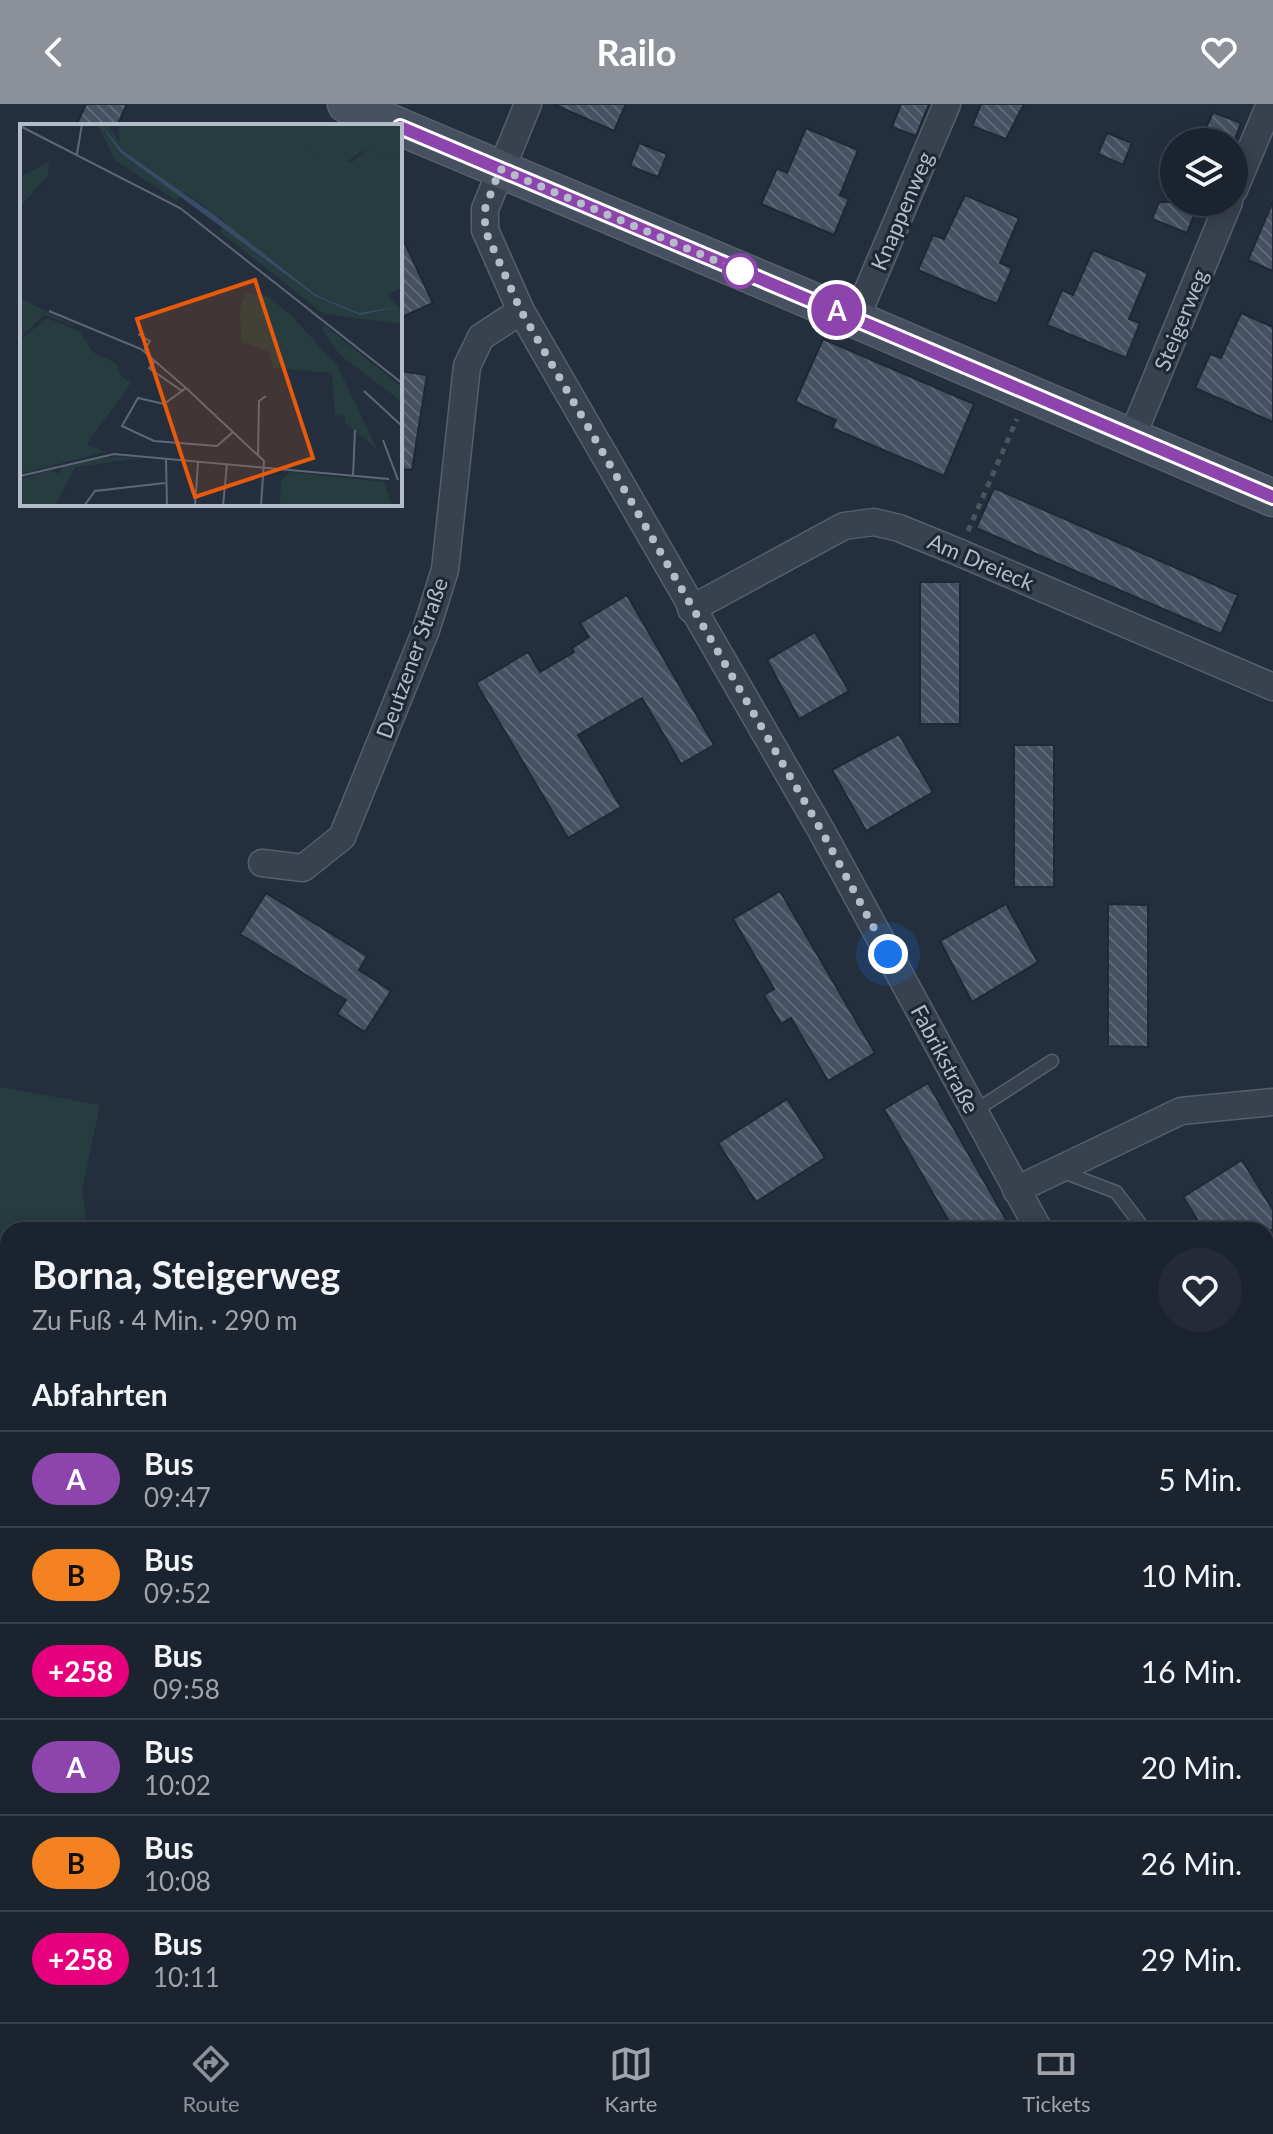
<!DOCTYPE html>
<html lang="de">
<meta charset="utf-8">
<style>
body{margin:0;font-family:Lato,sans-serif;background:#242b36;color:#f1f3f6;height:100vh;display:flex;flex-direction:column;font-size:30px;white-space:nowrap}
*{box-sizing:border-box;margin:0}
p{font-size:26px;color:#a0a4aa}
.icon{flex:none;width:44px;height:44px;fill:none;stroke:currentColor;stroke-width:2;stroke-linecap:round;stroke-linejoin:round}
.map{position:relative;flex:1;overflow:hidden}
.sheet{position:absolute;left:0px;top:1118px;width:1274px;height:800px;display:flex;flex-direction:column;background:#1b232e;border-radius:24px 24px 0 0;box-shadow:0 4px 20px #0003,0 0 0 2px #39404a}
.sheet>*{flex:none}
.badge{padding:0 16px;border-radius:26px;font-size:28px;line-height:52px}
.tools{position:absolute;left:1160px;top:24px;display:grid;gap:16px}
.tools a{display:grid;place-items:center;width:88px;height:88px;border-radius:50%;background:#1b232e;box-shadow:0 4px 20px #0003,0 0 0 2px #39404a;font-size:40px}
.you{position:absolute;width:40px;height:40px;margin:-20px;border:6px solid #fff;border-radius:50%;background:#1a73e8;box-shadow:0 0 0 12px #1a73e833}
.map>.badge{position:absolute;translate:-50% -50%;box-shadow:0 0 0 4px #fff}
h2{padding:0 32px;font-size:30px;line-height:72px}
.round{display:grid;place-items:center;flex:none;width:84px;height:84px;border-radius:42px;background:#242b36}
.summary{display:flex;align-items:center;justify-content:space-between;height:136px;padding:0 32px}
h1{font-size:38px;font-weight:700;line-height:60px}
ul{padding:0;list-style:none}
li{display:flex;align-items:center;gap:24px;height:96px;padding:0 32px;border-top:2px solid #39404a}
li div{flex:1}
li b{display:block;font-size:30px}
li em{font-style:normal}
li .badge{min-width:88px;font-weight:700;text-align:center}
header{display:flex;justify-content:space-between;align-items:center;height:104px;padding:0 32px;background:#8c9099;color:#fff;font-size:36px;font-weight:700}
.tab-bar{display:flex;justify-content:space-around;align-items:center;height:112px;border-top:2px solid #39404a;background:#1b232e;font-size:22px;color:#a0a4aa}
.tab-bar a{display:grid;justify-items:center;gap:4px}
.tab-bar .on{color:#8c9099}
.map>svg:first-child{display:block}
</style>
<header><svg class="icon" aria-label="back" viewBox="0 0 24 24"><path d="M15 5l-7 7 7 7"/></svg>Railo<svg class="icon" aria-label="heart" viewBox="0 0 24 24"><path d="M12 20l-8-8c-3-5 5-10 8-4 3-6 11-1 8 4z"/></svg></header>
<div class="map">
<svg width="1273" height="1918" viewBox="0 0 1273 1918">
<defs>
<pattern id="building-back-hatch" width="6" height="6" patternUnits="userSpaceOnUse" patternTransform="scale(2)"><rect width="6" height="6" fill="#455162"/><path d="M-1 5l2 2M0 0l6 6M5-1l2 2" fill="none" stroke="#5d6877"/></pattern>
</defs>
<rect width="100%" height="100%" fill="#242f3e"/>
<polygon fill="#263c3f" points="0,983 100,1001 82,1086 87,1126 8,1126 8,1749 0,1747"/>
<g fill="url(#building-back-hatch)" stroke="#1f2835" stroke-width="2">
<polygon points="86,0 127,0 117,22 76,22"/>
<polygon points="553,0 626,0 614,27"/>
<polygon points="901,0 929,0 916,32 892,23"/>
<polygon points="981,0 1024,0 1006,35 972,22"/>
<polygon points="1213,8 1241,19 1234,38 1200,38"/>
<polygon points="806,24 858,46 840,91 849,95 834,131 761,100 777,64 787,69"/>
<polygon points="1107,29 1132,39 1123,61 1098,50"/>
<polygon points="639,39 667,50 658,73 630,62"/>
<polygon points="965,91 1019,114 1000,159 1012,164 997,200 918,166 933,131 944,135"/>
<polygon points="1273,97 1273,167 1248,156"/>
<polygon points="1159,98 1199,98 1187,129 1152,115"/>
<polygon points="400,129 433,199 400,214"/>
<polygon points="1093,146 1148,169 1129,215 1140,219 1126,254 1047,221 1062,186 1073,191"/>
<polygon points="1241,209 1273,223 1273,318 1195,284 1210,250 1221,254"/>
<polygon points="823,235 974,300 944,372 832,324 836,316 795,298"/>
<polygon points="400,267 427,271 412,366 400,365"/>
<polygon points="994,384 1238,491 1221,530 976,424"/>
<rect x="920" y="478" width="40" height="142"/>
<polygon points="627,491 714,641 681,660 642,594 578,631 621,703 568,734 476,579 528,548 540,568 574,548 572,544 589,533 580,519"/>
<polygon points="815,528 849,587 799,615 767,556"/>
<polygon points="899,630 933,688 866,727 832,666"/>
<rect x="1014" y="641" width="40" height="142"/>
<polygon points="780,787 875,949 828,977 791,914 781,920 764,891 774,885 733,815"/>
<polygon points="266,789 367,852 359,866 391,887 365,928 337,910 346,896 240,830"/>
<polygon points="1006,800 1038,858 972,898 940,837"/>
<polygon points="1108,800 1148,801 1148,943 1108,942"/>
<polygon points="928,979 1012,1126 954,1126 884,1005"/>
<polygon points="787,995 825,1054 756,1098 718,1039"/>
<polygon points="1242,1056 1273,1106 1273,1126 1204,1126 1183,1093"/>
</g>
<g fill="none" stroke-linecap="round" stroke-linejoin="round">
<defs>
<g id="lane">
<polyline points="973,1008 1052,957"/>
<polyline points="1063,1068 1116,1088 1145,1126"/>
<polyline points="1266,1321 1273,1332"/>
<polyline points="1266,1422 1273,1418"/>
<polyline points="1266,1604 1273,1599"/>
<polyline points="1266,1730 1273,1735"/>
</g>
<g id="street">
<polyline points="528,0 485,105 485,126 521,207 821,726 1039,1126"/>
<polyline points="1234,86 1270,0"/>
<polyline points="856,214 947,0"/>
<polyline points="1132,333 1229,98"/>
<polyline points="691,505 844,422 874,418 899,424 958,448 1273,583"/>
<polyline points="262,759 303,764 342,733 426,526 445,466 467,262 481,233 521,207"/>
<polyline points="1016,1086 1181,1007 1273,998"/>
<polyline points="1266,1507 1273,1519"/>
</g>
<g id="secondary">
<polyline points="346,0 398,22"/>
<path d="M400,23C692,145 982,269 1273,394"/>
</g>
</defs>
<use href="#lane" stroke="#565f6c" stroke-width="15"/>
<use href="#street" stroke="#565f6c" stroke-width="29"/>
<use href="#secondary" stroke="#565f6c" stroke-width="39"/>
<g stroke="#44595c" stroke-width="5" stroke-dasharray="6 6" stroke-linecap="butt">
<polyline points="968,427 1017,315"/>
<polyline points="645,1910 647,1918"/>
<polyline points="1230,1910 1243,1918"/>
<polyline points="244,1918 247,1910"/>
</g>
<use href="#lane" stroke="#38414e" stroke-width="12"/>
<use href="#street" stroke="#38414e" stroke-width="26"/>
<use href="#secondary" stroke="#465061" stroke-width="36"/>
<defs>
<polyline id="rail" points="0,1901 11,1918"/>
</defs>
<use href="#rail" stroke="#5a6575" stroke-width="9"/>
<use href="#rail" stroke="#1d2633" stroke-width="6" stroke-dasharray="18" stroke-linecap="butt"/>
</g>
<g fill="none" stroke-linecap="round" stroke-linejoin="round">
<defs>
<path id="line" d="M400,23C692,145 982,269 1273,393"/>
</defs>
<use href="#line" stroke="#fff" stroke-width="18"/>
<use href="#line" stroke="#8e44ad" stroke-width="12"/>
<polyline stroke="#b4bcc9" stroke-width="8" stroke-dasharray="0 14.4" points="740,167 500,65 485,105 485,126 521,207 821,726 888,850"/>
</g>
<circle fill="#fff" stroke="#8e44ad" stroke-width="4" cx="740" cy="167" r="16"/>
<g text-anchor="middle" stroke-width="6" stroke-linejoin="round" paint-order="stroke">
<g font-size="22" fill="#b4bcc9" stroke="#1d2633">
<text transform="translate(902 107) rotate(-67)" y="8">Knappenweg</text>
<text transform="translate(1181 216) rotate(-68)" y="8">Steigerweg</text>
<text transform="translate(981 458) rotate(23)" y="8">Am Dreieck</text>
<text transform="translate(412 554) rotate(-70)" y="8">Deutzener Straße</text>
<text transform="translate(945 955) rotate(62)" y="8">Fabrikstraße</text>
</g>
</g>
<g transform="translate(20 20)">
<rect width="382" height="382" fill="#242f3e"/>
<path d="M226,169L247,172L271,191L318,243L357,325L325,299V292L315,291L312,249L253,244L249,228L221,218L220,184ZM304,201L382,263V278L320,231L301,204Z" fill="#263c3f"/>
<path d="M77,0H87L100,19L98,0H245L283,16L307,39L334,37L347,24L365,34L375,32L382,20V164L368,170L382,188V200L304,190L200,108L207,99L164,68L157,77L95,36ZM29,38L28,51L0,83V53ZM0,173L11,180L60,204L24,191L0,214ZM27,194L59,207L74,229L96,239L101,252L111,259L67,320L85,328L0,350V216ZM81,332L122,334L55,343L35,382H0V355L31,346L39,350L42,343ZM270,348L364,358L372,382H260L261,357Z" fill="#263c3f"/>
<path d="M45,320L39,333L0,347V339L20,335L19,329Z" fill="#263c3f"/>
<path d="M245,0H382V20L375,32L365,34L347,24L320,42L307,39L283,16L274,17Z" fill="#263c3f"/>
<path d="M80,0L103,27L196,92L296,171L339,189L382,182L340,191L295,172L101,29Z" fill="#394c67"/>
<path fill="none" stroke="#5e6776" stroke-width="2" d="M0,2L160,84L382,259M57,30L62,0M29,187L121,225L166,264L244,337L241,382M118,210L130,217L124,227M135,237L129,244L162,267M166,264L144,280L118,274L102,302L134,317L197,322L213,308M344,267L382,302M363,316L378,356M238,331L239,277L246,272M146,335L147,382M0,352L94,330L369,355M333,352L335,306M64,382L75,367L145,359M175,382L178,338M203,382L207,340"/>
<path fill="#e8590c" fill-opacity="0.15" stroke="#e8590c" stroke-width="4" d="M235,156L293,334L175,373L117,195Z"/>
<rect width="382" height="382" fill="none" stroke="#b4bcc9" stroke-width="4"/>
</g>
</svg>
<div class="tools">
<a><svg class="icon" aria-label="layers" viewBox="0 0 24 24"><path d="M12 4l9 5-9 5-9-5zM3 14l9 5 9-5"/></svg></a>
</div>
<div class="you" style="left:888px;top:850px"></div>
<b class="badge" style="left:837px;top:206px;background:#8e44ad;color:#fff">A</b>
<section class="sheet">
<div class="summary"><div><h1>Borna, Steigerweg</h1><p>Zu Fuß · 4 Min. · 290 m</p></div><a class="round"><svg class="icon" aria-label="heart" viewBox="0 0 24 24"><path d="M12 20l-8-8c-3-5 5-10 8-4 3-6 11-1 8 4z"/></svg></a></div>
<h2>Abfahrten</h2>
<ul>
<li><span class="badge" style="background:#8e44ad;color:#fff">A</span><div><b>Bus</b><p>09:47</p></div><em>5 Min.</em></li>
<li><span class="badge" style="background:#f58220;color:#111">B</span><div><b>Bus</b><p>09:52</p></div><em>10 Min.</em></li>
<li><span class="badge" style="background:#e6007e;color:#fff">+258</span><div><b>Bus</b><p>09:58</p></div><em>16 Min.</em></li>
<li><span class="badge" style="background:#8e44ad;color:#fff">A</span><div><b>Bus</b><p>10:02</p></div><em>20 Min.</em></li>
<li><span class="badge" style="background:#f58220;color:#111">B</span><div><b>Bus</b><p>10:08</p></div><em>26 Min.</em></li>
<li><span class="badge" style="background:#e6007e;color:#fff">+258</span><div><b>Bus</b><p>10:11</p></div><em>29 Min.</em></li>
</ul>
</section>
</div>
<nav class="tab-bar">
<a class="on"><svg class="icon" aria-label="directions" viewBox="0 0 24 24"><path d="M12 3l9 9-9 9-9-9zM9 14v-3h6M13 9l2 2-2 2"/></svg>Route</a>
<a><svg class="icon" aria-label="map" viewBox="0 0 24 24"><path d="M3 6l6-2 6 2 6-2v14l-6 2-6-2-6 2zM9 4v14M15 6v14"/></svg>Karte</a>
<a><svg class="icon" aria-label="tickets" viewBox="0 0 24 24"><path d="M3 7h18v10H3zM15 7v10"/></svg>Tickets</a>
</nav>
